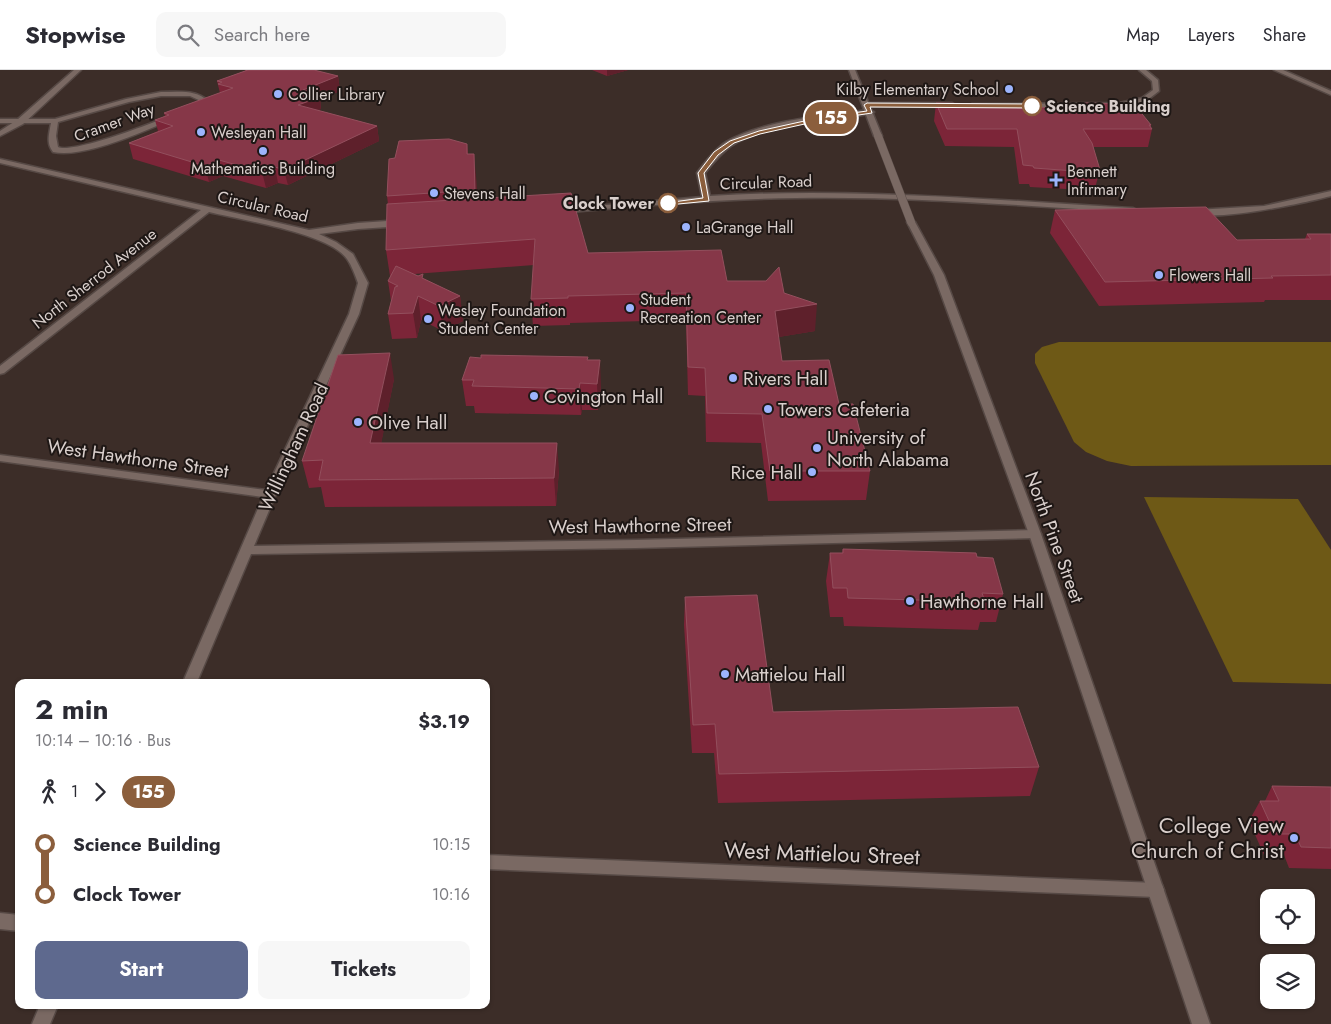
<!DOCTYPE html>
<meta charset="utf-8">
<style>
body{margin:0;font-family:Jost,sans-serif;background:#f7f7f7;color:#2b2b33;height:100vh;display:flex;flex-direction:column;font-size:19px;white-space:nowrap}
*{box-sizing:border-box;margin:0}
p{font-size:16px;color:#7c7c81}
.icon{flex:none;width:28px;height:28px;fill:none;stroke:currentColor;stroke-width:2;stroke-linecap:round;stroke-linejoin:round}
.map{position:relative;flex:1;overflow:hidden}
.details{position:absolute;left:15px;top:609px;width:475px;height:330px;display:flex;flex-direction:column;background:#fff;border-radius:10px;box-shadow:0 1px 4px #0004}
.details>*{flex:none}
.badge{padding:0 10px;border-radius:16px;font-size:18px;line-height:32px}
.tools{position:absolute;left:1260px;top:819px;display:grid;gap:10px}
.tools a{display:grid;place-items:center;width:55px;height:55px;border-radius:10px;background:#fff;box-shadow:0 1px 4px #0004;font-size:25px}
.map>.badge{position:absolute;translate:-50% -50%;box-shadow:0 0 0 2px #fff}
.legs{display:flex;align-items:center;gap:8px;height:55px;padding:0 20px;font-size:16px}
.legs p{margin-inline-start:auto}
.overview{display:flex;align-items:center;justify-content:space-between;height:85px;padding:0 20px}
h1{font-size:28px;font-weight:700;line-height:38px}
.button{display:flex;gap:10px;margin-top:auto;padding:10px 20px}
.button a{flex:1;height:58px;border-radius:10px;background:#5e698e;color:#fff;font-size:20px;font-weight:700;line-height:58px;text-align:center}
.button a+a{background:#f7f7f7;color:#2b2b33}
ul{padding:0 20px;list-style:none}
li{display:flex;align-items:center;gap:18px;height:50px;font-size:19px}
li i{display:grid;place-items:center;width:8px;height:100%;margin:0 6px;background:currentColor}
li i::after{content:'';width:12px;height:12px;margin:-6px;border:4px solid;border-radius:50%;background:#fff}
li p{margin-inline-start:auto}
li:first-child i{background:linear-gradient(#0000 50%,currentColor 0)}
li:last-child i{background:linear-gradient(currentColor 50%,#0000 0)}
header{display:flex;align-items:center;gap:30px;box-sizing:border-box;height:70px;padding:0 25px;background:#fff;border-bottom:1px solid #e1e1e2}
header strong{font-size:24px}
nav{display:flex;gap:28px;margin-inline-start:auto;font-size:18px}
.search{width:350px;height:45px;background:#f7f7f7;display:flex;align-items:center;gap:12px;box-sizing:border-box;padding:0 18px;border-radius:10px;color:#7c7c81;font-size:19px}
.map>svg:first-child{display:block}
</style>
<header>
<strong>Stopwise</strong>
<div class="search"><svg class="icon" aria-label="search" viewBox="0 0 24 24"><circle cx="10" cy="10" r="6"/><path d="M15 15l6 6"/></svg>Search here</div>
<nav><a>Map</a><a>Layers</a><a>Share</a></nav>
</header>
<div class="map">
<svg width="1331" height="954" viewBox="0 0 1331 954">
<rect width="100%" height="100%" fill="#3c2d28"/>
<g fill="#6e5916">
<polygon points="1059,272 1331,272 1331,395 1131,396 1107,391 1086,382 1074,372 1035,293 1035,284 1042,277"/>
<polygon points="1144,427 1298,429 1331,480 1331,614 1233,612"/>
</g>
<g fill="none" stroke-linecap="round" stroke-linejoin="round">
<defs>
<g id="street">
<polygon points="1139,0 1146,0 1158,10 1159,21 1146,31 1119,37 972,38 969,36 972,34 1119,33 1142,28 1153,20 1152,11"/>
<path d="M161,22C177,22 196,19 208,31L204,35C169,50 89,90 53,82C46,73 49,64 51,53H0V49H55L126,29ZM161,26H190L201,31C182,43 75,85 58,77L56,66L58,52L129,32Z"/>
<polygon points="867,33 952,33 955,35 952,37 865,36 865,34"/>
<path d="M870,40L874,42L872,43C829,53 770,50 731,76C721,83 713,93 705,103L710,126C851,117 992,130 1133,138L1137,140L1133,142C1021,136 909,126 796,128C717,129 639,136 559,143L555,141L559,139L702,127L697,103C705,92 715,79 726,72C762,50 829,45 870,40Z"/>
<path d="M0,89L309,160L358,153L402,150L406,153L402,156L358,159L319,164L336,172L353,184L368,213L359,244L276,424L254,476L636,470L1035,460L1041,464L1035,468L636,478L251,484L197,612H183L263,427L0,391V385L266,420L349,244L358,213C355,205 352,196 347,189C329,163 241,150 209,142L4,303L0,304V296L201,140L0,93Z"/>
<path d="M1331,121V126C1309,132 1207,154 1191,142L1195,140L1264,136Z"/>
<polygon points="486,785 1156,813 1162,815 1164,820 1162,825 1156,827 486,799"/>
<polygon points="0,843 19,845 19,861 0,859"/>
<polygon points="40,935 58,935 50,954 32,954"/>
</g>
<g id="secondary">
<polygon points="74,0 81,0 23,54 0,66 0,61 17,50"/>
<polygon points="849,0 855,0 882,66 881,68 874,66"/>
<polygon points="1274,0 1283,0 1331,21 1331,25"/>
<polygon points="908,150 915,152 944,205 1041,464 1210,954 1192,954 1029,464 934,205 907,152"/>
</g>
</defs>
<use href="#street" stroke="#564945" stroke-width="3"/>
<use href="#secondary" stroke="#564945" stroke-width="3"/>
<use href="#street" fill="#7a6963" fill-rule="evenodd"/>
<use href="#secondary" fill="#7a6963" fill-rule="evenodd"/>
<defs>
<polyline id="secondary-bridge" points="878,66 911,152"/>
</defs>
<use href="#secondary-bridge" stroke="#564945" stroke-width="9" stroke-linecap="butt"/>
<use href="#secondary-bridge" stroke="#7a6963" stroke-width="8"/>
</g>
<g fill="#7c2538">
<polygon points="245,0 316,0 317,1 338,6 340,21 320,29 321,39 317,40 377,56 379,71 288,115 278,113 266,118 223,106 209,112 133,89 129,73 158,61 155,50 165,46 164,43 220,23 217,11 245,1"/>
<polygon points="592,0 628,0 607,6"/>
<polygon points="936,33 988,37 1083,38 1084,33 1151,55 1151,57 1152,59 1148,77 1093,77 1100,100 1095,118 1085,118 1084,120 1030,117 1029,114 1019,114 1014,77 945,76 934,51"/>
<polygon points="467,74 468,84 476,106 477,128 588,183 784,223 815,261 778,267 782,291 839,334 870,401 866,430 768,431 761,373 706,372 705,326 688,325 686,250 570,253 570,255 533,256 531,229 534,195 414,204 460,226 463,251 443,261 421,250 417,268 392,269 388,244 391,231 388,211 391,206 390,206 386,180 388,134 387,126 395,88"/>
<polygon points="1055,140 1237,170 1305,169 1307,164 1331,164 1331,230 1265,230 1264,232 1099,236 1050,163"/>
<polygon points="588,290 601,316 598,340 582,340 581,345 475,343 474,336 466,336 462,310"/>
<polygon points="394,309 381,373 559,400 556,436 325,437 321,417 309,418 302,391"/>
<polygon points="843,479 977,487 1003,524 996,552 980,552 978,560 844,556 843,547 830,547 826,511 830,483 842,483"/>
<polygon points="685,527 773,642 1039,697 1030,726 718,733 714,683 692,683 684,555"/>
<polygon points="1272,716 1331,717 1331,799 1289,798 1284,785 1264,785 1249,751 1260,731 1265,731"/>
</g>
<g fill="#5e202b">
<polygon points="607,0 628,0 607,6"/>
<polygon points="338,6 340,21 320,29 321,39 314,41 298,35 303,20"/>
<polygon points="377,56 379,71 288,115 284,100"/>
<polygon points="474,84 476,106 477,142 475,120"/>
<polygon points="219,90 223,106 209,112 205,96"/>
<polygon points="275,97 278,113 266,118 262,102"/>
<polygon points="418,226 421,250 417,268 413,243"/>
<polygon points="460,226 463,251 443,261 439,236"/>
<polygon points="817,234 815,261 773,268 775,241"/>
<polygon points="390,283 394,309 376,400 370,373"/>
<polygon points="600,290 601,316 598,340 597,314"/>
<polygon points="580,313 582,340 581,345 579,319"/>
<polygon points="557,373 559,400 556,436 554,408"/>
</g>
<g fill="#863748" stroke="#934f5d">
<polygon points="248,0 314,0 338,6 303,20 319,24 308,28 312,30 298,35 377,56 284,100 275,97 262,102 219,90 205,96 129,73 173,56 155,50 169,45 164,43 233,18 218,14 222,12 217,11"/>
<polygon points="936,33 987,34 988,37 1087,38 1084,33 1134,34 1151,55 1149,55 1152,59 1083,59 1092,73 1100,100 1088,99 1088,102 1034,98 1033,96 1023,95 1017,59 947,59"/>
<polygon points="449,69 467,74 467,84 474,84 475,120 387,126 389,89 395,88 399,71"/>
<polygon points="571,123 588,183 721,180 727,211 766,211 779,197 784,223 817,234 775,241 782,291 829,290 839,334 853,334 870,401 770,401 762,344 707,343 705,298 688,297 686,223 568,226 568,228 531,229 535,169 386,180 387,134"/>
<polygon points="1206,137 1237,170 1311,169 1307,164 1331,164 1331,205 1271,206 1273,208 1105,212 1055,140"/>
<polygon points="396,196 418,206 423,204 422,208 460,226 439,236 418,226 413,243 388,244 395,217 398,216 388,211"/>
<polygon points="390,283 370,373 557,373 554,408 319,410 323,390 302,391 338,285"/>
<polygon points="481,285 588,287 587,290 600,290 597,314 580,313 579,319 472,316 474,310 462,310 470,287 481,288"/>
<polygon points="843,479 976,483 977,487 993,488 1003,524 982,523 985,532 848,528 847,518 833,518 830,483 843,483"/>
<polygon points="757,525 773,642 1018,637 1039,697 719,704 715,654 693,655 685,527"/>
<polygon points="1272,716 1331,717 1331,778 1301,777 1295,764 1275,764 1260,731 1279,731"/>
</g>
<polygon fill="#8b5e3c" stroke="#fff" points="867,33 1032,34 1034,36 1032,38 870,37 872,43 818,51 760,64 734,73 718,85 704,103 709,131 668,135 665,133 703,128 698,103 714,82 730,71 759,61 818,48 867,41 864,35"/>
<g fill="#9cb4fd" stroke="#1e1715" stroke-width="2">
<circle cx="1009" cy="19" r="5"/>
<circle cx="278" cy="24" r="5"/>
<circle cx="201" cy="62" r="5"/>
<circle cx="263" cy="81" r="5"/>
<path d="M1053.5 102.5h5v5h5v5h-5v5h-5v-5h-5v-5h5z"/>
<circle cx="434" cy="123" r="5"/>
<circle cx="686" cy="157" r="5"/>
<circle cx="1159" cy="205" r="5"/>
<circle cx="630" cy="238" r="5"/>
<circle cx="428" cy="249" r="5"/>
<circle cx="733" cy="308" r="5"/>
<circle cx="534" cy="326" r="5"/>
<circle cx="768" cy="339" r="5"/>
<circle cx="358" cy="352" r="5"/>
<circle cx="817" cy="378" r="5"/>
<circle cx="812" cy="402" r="5"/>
<circle cx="910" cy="531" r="5"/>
<circle cx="725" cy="604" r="5"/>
<circle cx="1294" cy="768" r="5"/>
</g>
<g fill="#fff" stroke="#8b5e3c" stroke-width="2.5">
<circle cx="1032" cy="36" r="9"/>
<circle cx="668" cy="133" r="9"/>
</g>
<g text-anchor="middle" stroke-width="4" stroke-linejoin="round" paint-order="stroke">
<g font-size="16" fill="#d9cfcc" stroke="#1e1715" text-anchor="start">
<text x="999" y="25" text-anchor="end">Kilby Elementary School</text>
<text x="288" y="30">Collier Library</text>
<text x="211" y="68">Wesleyan Hall</text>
<text x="263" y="104" text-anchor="middle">Mathematics Building</text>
<text x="1067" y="107">Bennett<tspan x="1067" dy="18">Infirmary</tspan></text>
<text x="444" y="129">Stevens Hall</text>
<text x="696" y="163">LaGrange Hall</text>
<text x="1169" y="211">Flowers Hall</text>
<text x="640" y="235">Student<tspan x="640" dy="18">Recreation Center</tspan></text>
<text x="438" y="246">Wesley Foundation<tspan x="438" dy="18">Student Center</tspan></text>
</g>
<g font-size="16" font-weight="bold" fill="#d9cfcc" stroke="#1e1715" text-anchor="start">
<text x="1046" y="42">Science Building</text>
<text x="654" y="139" text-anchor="end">Clock Tower</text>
</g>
<g font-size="16" fill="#d9cfcc" stroke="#1e1715">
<text transform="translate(114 52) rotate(-20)" y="6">Cramer Way</text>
<text transform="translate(766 112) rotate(-2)" y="6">Circular Road</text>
<text transform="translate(263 136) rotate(13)" y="6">Circular Road</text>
<text transform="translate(94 208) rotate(-38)" y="6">North Sherrod Avenue</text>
</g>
<g font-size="19" fill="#d9cfcc" stroke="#1e1715" text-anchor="start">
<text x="743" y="315">Rivers Hall</text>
<text x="544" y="333">Covington Hall</text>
<text x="778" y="346">Towers Cafeteria</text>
<text x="368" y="359">Olive Hall</text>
<text x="827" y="374">University of<tspan x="827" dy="22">North Alabama</tspan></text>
<text x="802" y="409" text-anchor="end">Rice Hall</text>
<text x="920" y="538">Hawthorne Hall</text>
<text x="735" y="611">Mattielou Hall</text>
</g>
<g font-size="19" fill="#d9cfcc" stroke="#1e1715">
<text transform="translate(293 377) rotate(-65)" y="7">Willingham Road</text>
<text transform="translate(138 388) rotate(8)" y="7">West Hawthorne Street</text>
<text transform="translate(640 455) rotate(-1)" y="7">West Hawthorne Street</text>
<text transform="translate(1055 467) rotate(70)" y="7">North Pine Street</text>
</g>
<g font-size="22" fill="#d9cfcc" stroke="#1e1715" text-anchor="end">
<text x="1284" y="763">College View<tspan x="1284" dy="25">Church of Christ</tspan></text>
</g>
<g font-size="22" fill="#d9cfcc" stroke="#1e1715">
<text transform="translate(822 783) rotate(2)" y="8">West Mattielou Street</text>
</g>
</g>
</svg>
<div class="tools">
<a><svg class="icon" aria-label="locate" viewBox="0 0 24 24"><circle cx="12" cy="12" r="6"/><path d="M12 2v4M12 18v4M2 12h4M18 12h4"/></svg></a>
<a><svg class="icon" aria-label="layers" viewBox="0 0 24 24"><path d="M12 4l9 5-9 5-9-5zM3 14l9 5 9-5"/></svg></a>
</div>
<b class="badge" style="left:831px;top:48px;background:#8b5e3c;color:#fff">155</b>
<section class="details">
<div class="overview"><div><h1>2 min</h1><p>10:14 – 10:16 · Bus</p></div><b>$3.19</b></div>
<div class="legs"><svg class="icon" aria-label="walk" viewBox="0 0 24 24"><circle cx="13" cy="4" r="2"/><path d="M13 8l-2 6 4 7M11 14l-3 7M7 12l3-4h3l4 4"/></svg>1<svg class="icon" aria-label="forward" viewBox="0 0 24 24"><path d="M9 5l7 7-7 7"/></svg><b class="badge" style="background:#8b5e3c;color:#fff">155</b></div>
<ul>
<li><i style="color:#8b5e3c"></i><b>Science Building</b><p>10:15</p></li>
<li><i style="color:#8b5e3c"></i><b>Clock Tower</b><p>10:16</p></li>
</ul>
<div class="button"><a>Start</a><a>Tickets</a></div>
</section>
</div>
